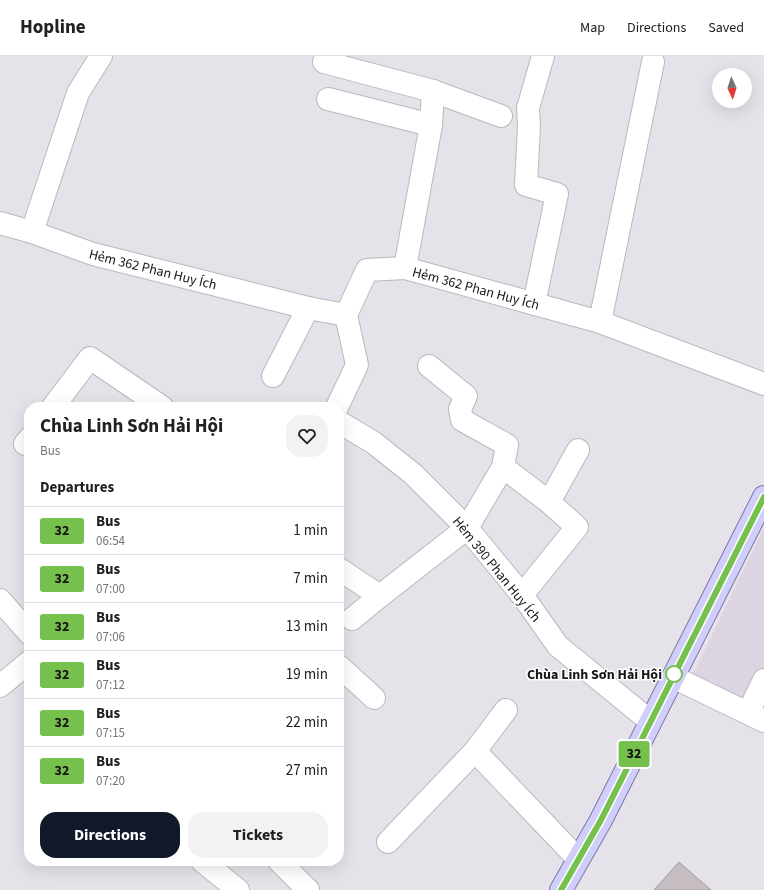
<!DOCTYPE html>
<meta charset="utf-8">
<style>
body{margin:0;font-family:"Source Sans 3",sans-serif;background:#f2f2f2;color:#202124;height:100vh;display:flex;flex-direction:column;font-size:15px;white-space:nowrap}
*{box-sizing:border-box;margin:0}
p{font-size:13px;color:#757577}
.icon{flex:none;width:22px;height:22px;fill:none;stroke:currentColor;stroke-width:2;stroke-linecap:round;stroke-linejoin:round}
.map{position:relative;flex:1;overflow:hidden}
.drawer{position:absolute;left:24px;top:346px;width:320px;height:464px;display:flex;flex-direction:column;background:#fff;border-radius:16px;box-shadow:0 4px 16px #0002}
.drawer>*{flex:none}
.badge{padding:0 8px;border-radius:3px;font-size:14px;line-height:26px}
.needle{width:26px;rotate:176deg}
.tools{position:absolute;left:712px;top:12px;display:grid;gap:8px}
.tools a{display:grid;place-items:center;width:40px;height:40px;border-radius:50%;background:#fff;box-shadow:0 4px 16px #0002;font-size:20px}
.map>.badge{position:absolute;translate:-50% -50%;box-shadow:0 0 0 2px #fff}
h2{padding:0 16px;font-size:15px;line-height:36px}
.round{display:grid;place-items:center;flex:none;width:42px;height:42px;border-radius:16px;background:#f2f2f2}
.headline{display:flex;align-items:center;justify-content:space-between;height:68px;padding:0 16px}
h1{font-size:19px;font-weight:700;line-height:30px}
.cta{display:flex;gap:8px;margin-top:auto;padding:8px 16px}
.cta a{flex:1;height:46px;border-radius:16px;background:#111827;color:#fff;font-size:16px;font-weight:700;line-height:46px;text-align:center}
.cta a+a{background:#f2f2f2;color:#202124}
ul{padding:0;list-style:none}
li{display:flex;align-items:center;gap:12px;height:48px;padding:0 16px;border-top:1px solid #e0e0e0}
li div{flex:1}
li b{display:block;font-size:15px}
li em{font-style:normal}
li .badge{min-width:44px;font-weight:700;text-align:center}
header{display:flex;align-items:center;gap:24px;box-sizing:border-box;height:56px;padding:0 20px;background:#fff;border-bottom:1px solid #e0e0e0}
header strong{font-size:19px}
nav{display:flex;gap:22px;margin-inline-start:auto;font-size:14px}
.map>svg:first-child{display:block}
</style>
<header>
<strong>Hopline</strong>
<nav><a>Map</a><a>Directions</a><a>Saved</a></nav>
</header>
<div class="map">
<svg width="764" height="834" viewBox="0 0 764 834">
<rect width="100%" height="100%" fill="#e6e2e9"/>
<polygon fill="#dcd4e1" points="764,472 764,676 684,637"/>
<polygon fill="#c5bdc2" stroke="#a29b9f" points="679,806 711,834 654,834"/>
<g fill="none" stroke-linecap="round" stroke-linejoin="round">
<defs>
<g id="minor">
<polyline points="324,6 433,35"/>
<polyline points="328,43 431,69"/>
<polyline points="0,167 32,176 93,198 308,252 346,259 367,214 405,212 600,266 764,328"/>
<polyline points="32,176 78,37 101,0"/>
<polyline points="405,212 431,69 433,35 501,60"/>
<polyline points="534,248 557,138 526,129 529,70 528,52 543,0"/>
<polyline points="600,266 653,6"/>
<polyline points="273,320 308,252"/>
<polyline points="53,351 90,302 162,351"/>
<polyline points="337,351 357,309 346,259"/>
<polyline points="339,366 374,387 413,418 467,472 522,539 558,590 650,665"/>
<polyline points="25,388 29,383"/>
<polyline points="503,411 549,446 577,471 522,539"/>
<polyline points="549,446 578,394"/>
<polyline points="339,513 380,540"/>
<polyline points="0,544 29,577"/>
<polyline points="352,563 380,540 467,472 503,411 507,389 462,364 460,353 466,340 429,310"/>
<polyline points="339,610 374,642"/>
<polyline points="673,621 764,665"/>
<polyline points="0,630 29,606"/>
<polyline points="748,657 764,624"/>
<polyline points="475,695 578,803"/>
<polyline points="388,786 475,695 506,654"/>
<polyline points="202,805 238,834"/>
<polyline points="279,805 308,834"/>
</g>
<polyline id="major" points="561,834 601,764 764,441"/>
</defs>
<use href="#minor" stroke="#bcb7be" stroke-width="24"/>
<use href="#major" stroke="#7b78ab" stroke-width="24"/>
<use href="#minor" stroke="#fff" stroke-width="22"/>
<use href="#major" stroke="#d0cefb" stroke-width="22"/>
</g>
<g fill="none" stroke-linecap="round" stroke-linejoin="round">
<defs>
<polyline id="line" points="561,834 601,764 764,441"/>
</defs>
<use href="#line" stroke="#fff" stroke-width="9"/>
<use href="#line" stroke="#76c04d" stroke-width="6"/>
</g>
<circle fill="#fff" stroke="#76c04d" stroke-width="2" cx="674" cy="618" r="8"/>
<g text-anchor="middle" stroke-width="3" stroke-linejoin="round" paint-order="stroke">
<g font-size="14" fill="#181619" stroke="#fff">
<text transform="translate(153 213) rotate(14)" y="5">Hẻm 362 Phan Huy Ích</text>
<text transform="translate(476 232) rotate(15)" y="5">Hẻm 362 Phan Huy Ích</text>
<text transform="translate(497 513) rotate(51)" y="5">Hẻm 390 Phan Huy Ích</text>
</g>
<g font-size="14" font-weight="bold" fill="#181619" stroke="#fff" text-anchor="end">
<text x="662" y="623">Chùa Linh Sơn Hải Hội</text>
</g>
</g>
</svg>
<div class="tools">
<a><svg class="needle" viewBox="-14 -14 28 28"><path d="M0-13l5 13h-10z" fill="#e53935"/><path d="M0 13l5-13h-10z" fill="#757577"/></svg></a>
</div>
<b class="badge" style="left:634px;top:698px;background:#76c04d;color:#111">32</b>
<section class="drawer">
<div class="headline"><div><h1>Chùa Linh Sơn Hải Hội</h1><p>Bus</p></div><a class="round"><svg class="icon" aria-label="heart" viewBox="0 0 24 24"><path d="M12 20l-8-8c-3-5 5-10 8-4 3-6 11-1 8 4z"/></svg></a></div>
<h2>Departures</h2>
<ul>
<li><span class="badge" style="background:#76c04d;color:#111">32</span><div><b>Bus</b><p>06:54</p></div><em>1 min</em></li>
<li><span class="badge" style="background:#76c04d;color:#111">32</span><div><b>Bus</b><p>07:00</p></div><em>7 min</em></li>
<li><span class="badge" style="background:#76c04d;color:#111">32</span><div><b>Bus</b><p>07:06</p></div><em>13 min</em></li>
<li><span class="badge" style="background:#76c04d;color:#111">32</span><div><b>Bus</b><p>07:12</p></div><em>19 min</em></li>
<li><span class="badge" style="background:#76c04d;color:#111">32</span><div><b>Bus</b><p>07:15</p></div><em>22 min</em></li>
<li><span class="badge" style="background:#76c04d;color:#111">32</span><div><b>Bus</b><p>07:20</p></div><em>27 min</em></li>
</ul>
<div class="cta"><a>Directions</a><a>Tickets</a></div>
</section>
</div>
